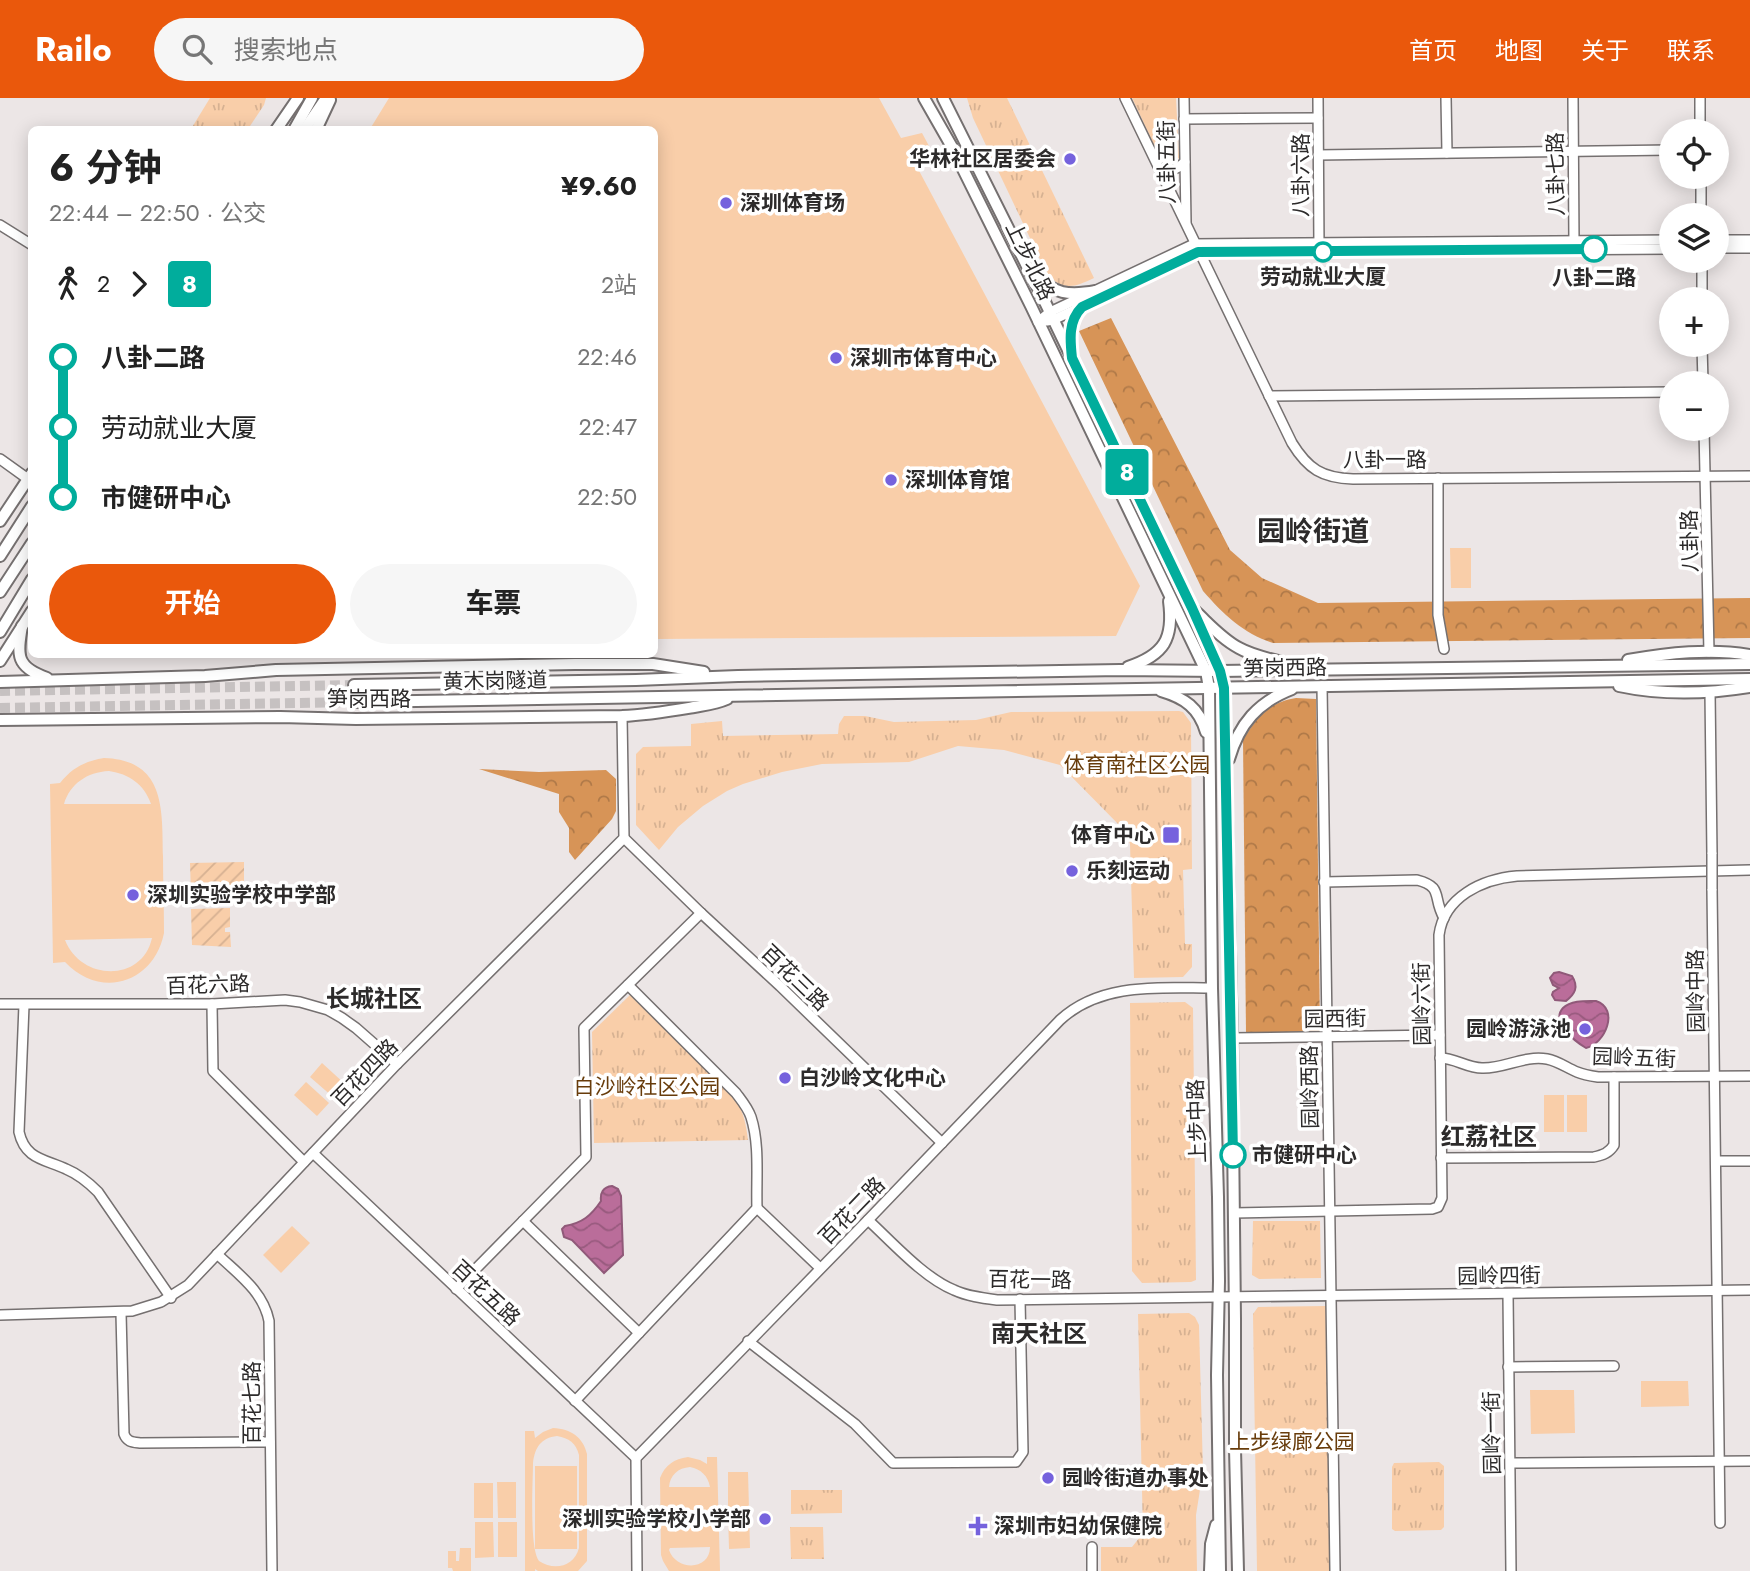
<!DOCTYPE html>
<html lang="zh">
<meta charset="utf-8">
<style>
body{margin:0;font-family:Jost,"Noto Sans SC",sans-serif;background:#f6f6f6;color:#222;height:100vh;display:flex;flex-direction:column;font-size:26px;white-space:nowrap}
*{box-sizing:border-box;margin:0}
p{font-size:23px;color:#767676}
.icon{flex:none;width:38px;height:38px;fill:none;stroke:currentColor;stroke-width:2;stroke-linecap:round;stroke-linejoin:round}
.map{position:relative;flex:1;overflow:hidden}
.side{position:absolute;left:28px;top:28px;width:630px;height:532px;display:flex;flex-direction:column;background:#fff;border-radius:10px;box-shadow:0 4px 18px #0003}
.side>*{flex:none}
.badge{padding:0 14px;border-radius:5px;font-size:24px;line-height:46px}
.tools{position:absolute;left:1659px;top:21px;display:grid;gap:14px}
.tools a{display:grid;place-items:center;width:70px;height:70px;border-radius:50%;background:#fff;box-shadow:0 4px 18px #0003;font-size:35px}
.map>.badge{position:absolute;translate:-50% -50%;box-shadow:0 0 0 4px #fff}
.legs{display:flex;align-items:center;gap:10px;height:77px;padding:0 21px;font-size:23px}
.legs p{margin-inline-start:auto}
.headline{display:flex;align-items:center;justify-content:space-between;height:119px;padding:0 21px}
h1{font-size:38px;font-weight:700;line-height:52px}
.button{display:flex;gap:14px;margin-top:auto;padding:14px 21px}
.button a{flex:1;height:80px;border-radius:42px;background:#ea580c;color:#fff;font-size:28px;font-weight:700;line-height:80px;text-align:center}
.button a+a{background:#f6f6f6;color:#222}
ul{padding:0 21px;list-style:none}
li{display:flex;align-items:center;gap:24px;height:70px;font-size:26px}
li i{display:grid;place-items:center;width:10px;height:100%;margin:0 9px;background:currentColor}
li i::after{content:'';width:18px;height:18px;margin:-9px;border:5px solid;border-radius:50%;background:#fff}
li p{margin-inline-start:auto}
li:first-child i{background:linear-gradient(#0000 50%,currentColor 0)}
li:last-child i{background:linear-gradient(currentColor 50%,#0000 0)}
header{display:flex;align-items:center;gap:42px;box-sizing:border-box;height:98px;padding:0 35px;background:#ea580c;color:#fff}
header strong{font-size:33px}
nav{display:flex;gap:38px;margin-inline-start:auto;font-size:24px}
.search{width:490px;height:63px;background:#f6f6f6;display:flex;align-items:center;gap:18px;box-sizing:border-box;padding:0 24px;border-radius:38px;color:#767676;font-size:26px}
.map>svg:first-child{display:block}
</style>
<header>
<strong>Railo</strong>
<div class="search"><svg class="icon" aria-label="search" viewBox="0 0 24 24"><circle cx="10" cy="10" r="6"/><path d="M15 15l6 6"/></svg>搜索地点</div>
<nav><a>首页</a><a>地图</a><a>关于</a><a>联系</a></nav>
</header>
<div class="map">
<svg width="1750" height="1473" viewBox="0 0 1750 1473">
<defs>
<pattern id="forest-crowns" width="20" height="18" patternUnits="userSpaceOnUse" patternTransform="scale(1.75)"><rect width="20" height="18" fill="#d79457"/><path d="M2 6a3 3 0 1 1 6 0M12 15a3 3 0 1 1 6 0" fill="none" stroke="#af7948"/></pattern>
<pattern id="park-tufts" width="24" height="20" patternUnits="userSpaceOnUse" patternTransform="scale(1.75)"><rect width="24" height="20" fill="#f9cea9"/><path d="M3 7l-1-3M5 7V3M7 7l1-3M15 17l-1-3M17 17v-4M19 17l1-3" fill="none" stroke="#d6b192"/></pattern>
<pattern id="garden-furrows" width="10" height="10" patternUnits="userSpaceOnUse" patternTransform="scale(1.75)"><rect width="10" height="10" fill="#f9cea9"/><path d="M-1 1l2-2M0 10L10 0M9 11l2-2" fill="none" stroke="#d6b192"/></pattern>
<pattern id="water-waves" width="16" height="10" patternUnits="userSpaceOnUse" patternTransform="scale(1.75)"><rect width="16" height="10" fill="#ba6d9a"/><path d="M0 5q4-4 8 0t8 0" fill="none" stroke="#985a7e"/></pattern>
</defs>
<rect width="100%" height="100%" fill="#ece6e6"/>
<g fill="#f9cea9" fill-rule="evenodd">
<polygon points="389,0 879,0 901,40 922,35 929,48 908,52 1140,488 1116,538 655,541 654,32 370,31"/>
<polygon points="1450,450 1471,450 1471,490 1451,490"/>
<path d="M104,660C166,662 162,712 163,758C163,784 164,809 164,835C154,885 101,902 65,864L53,865L50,686L60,685C72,670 85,663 104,660ZM109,673C129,676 144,686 151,706H64C70,686 87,674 109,673ZM152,840C142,885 81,883 65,842Z"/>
<polygon points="322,965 345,986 333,999 310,979"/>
<polygon points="306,984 329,1005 317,1018 294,997"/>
<rect x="1544" y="997" width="20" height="37"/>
<rect x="1567" y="997" width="20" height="37"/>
<polygon points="292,1128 310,1145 281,1175 263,1157"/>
<polygon points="1641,1283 1688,1283 1689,1308 1641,1309"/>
<polygon points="1530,1292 1574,1292 1575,1335 1531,1336"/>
<path d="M553,1330C571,1331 583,1339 587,1356V1463L578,1473H538L535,1471V1473H525V1333H534L535,1340L543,1334ZM557,1338C569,1340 576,1345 579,1357V1450C574,1469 554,1473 539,1463C529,1450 533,1384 533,1365C535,1349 541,1340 557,1338Z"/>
<path d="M688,1359L700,1362L707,1366V1359H717L720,1473H669L663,1463L661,1457L660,1380C665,1367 674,1361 688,1359ZM690,1369C701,1371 708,1378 710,1389H669C670,1377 678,1370 690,1369ZM710,1449C710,1473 676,1473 669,1452L670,1450Z"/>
<rect x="535" y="1368" width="42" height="83"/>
<polygon points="728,1374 748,1374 749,1411 728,1411"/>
<polygon points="497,1384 516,1384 516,1420 498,1420"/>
<rect x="474" y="1385" width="19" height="35"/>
<polygon points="749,1413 750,1450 729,1451 728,1414"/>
<polygon points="475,1424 493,1424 494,1459 475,1460"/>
<rect x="498" y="1424" width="19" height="35"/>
<polygon points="460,1450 471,1450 471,1473 453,1473 452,1470 448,1470 448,1453 456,1453 456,1463 459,1463"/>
</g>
<g fill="url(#forest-crowns)">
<path d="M1111,220L1230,452L1262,480L1318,505L1750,500V540L1273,545C1244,536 1223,516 1203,493L1079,233Z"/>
<path d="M1296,600L1316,601L1320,934L1246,935L1243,642C1256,620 1269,604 1296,600Z"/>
<polygon points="479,671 539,674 606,672 616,681 616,713 612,721 575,762 569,754 569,730 559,714 559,696"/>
</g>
<g fill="url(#park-tufts)">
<polygon points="210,0 266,0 264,7 248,31 191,31"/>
<path d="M967,0H1007L1094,180C1075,189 1065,193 1048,178L973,20Z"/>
<polygon points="1132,0 1176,0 1179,60 1172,65 1162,64"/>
<polygon points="1179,613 1183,614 1191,625 1192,771 1183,772 1185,846 1192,846 1192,869 1183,879 1134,880 1130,746 1125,733 1060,667 1004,652 958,648 909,664 822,666 782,674 743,686 727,693 703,708 678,729 659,752 636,727 636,656 643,649 691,648 691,626 722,623 723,638 838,636 839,626 844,618 865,618 894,624 936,623 976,622 1011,614"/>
<path d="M630,897L736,1002C744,1015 746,1027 748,1042L594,1045L592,934Z"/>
<polygon points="1185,904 1193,910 1196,1182 1191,1184 1142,1185 1132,1173 1130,905"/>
<polygon points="1253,1123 1320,1123 1321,1180 1259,1181 1252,1177"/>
<polygon points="1326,1208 1331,1473 1257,1473 1253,1216 1258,1209"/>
<polygon points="1189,1215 1195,1219 1199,1227 1203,1373 1196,1417 1197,1473 1101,1473 1101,1449 1132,1449 1143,1435 1138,1216"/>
<polygon points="1439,1364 1444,1368 1444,1429 1441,1432 1395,1433 1392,1431 1392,1369 1394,1365"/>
<polygon points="791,1392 842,1392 842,1415 791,1416"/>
<polygon points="790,1429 823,1429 824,1461 791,1461"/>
</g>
<g fill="url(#garden-furrows)">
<polygon points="244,764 244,796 191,797 190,765"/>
<polygon points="230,810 230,829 225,830 225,834 230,834 231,849 192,847 191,811"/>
</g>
<g fill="url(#water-waves)" stroke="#905979" stroke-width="2">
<path d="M1559,874L1572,878C1579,889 1575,896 1566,903L1555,902L1552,897L1553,894L1559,890L1553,887L1550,880L1554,875Z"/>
<path d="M1596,903C1620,911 1605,946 1586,950C1576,944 1550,924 1563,910C1571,902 1586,903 1596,903Z"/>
<path d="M612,1088L618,1091L621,1098L623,1157L604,1175L572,1142L564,1139L562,1131L565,1128C582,1125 591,1118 601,1103C600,1095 603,1089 612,1088Z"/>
</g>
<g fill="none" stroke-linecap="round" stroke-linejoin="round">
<g stroke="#c6c1c1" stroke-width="10" stroke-dasharray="10 5" stroke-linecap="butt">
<polyline points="0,593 354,587"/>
<polyline points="0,610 354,604"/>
</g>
<defs>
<g id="minor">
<path d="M1125,0L1292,345C1308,371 1322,380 1353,381L1750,378"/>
<polyline points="1184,0 1186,124"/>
<polyline points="1318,0 1319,149"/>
<polyline points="1446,0 1447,55"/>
<polyline points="1573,0 1574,145"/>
<polyline points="1700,0 1700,33"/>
<polyline points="1184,21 1318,20"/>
<polyline points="1318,57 1671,52"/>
<path d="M1159,71C1170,73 1177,72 1185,64"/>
<polyline points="1701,79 1701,117"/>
<polyline points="0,127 32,147"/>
<polyline points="1717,142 1750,142"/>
<polyline points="1717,150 1750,150"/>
<polyline points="1702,163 1702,201"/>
<polyline points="1047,223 1053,222 1198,154 1671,151"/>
<polyline points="1038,224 1050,214 1194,146 1671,142"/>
<polyline points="1702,247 1703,285"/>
<polyline points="1269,298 1671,294"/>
<polyline points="1704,331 1709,554"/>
<polyline points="0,361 28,381"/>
<polyline points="1438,380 1438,517 1444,551"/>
<polyline points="1322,588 1335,1473"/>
<polyline points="1710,594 1712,756"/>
<polyline points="624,740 701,815 780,888 942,1045"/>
<path d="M1324,784L1417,782C1444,789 1432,799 1444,820"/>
<polyline points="1712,791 1720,1425"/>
<polyline points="0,906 212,906 285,902 300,904 328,912 342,920 356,930 397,966"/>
<polyline points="212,906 213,973 304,1064"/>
<path d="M24,907L19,1034C25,1061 44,1061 66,1071C78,1076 88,1084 98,1094L171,1200"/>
<polyline points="1232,940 1440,937"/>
<path d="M1440,960C1455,960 1467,970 1482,970C1504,971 1524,957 1547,961C1558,963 1567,970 1577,974C1584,977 1591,978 1598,979L1750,978"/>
<polyline points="313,1055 636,1360"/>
<path d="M1441,1060L1594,1059C1603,1057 1609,1055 1614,1047V979"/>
<polyline points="1716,1063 1750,1063"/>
<polyline points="757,1110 820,1170"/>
<path d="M1234,1115L1432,1111L1438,1109L1442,1100L1439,837C1444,799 1482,781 1517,778L1750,772"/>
<path d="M868,1122C892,1144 924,1180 954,1192C967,1198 982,1200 997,1202L1750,1192"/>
<polyline points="523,1123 639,1235"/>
<path d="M217,1156C238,1176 263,1193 269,1223L272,1473"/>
<polyline points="456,1191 586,1059 584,930 701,815"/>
<polyline points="1508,1196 1511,1473"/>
<path d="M121,1215L124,1336C127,1344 132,1344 140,1345L270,1344"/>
<polyline points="0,1217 132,1213 161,1204 188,1187 397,966 624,740 622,618"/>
<polyline points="748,1243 855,1326 893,1365 1016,1364 1023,1354 1020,1201"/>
<polyline points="1508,1269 1614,1268"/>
<path d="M575,1303L757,1110C756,1081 760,1047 751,1019C748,1010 742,1003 736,995L628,887"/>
<polyline points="1514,1365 1750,1363"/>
<polyline points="1092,1449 1092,1473"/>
<path d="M637,1473L636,1360L868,1122L1060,922C1101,884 1160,890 1212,890"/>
</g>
<g id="major">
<polyline points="924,0 952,49 1031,208 1206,573 1209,590 1212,890 1218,1099 1219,1183 1217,1277 1220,1473"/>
<polyline points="943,0 1044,202 1192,510 1220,573 1224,590 1232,940 1235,1220 1235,1351 1238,1473"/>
<polyline points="276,32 298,0"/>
<polyline points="294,32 312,0"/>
<polyline points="304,32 326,0"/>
<polyline points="316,32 330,2"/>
<path d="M1034,177C1055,196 1068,198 1096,193"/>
<path d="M1071,254C1070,238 1070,221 1082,209"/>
<polyline points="0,423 32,375"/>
<polyline points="0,458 32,408"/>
<polyline points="0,494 32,445"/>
<path d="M1195,513C1209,526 1222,541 1239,550C1257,560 1280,563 1299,568"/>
<path d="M22,528C17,558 16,569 47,580"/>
<polyline points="0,534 32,481"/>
<path d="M1628,562C1668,555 1710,550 1750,557"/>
<polyline points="0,563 32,513"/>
<path d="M1128,569C1164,557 1174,541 1169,503"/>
<polyline points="0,584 205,578 276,572 575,566 653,566 704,574"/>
<polyline points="354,587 636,582 738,578 1120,572 1220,573 1750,566"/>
<path d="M1619,588C1661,597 1707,596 1750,589"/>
<path d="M1161,593C1185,600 1199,610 1206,634"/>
<polyline points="354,604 1750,581"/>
<path d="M0,622L280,619L356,621L622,618C647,617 670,613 694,609C705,607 716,606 727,601"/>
<path d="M1229,661C1239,626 1258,604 1292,591"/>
<polyline points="1210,1473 1211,1446 1216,1427"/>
</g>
</defs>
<use href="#minor" stroke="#757070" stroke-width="12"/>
<use href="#major" stroke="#757070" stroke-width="14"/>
<use href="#minor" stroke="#fff" stroke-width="9"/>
<use href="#major" stroke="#fff" stroke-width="10"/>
<defs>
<polyline id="minor-bridge" points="1712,756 1712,791"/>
</defs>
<use href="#minor-bridge" stroke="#757070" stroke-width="12" stroke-linecap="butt"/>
<use href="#minor-bridge" stroke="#fff" stroke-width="9"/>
</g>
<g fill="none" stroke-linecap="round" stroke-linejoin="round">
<defs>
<path id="line-1" d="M1233,1057L1224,590L1220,573L1192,510L1072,260C1070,242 1068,223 1082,209L1198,154L1594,151"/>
</defs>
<use href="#line-1" stroke="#fff" stroke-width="16"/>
<use href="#line-1" stroke="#01ad9c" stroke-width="10"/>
</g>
<g fill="#7562dd" stroke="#fff" stroke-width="2.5">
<circle cx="1070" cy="61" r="7"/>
<circle cx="726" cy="105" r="7"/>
<circle cx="836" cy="260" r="7"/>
<circle cx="891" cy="382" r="7"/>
<rect x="1162" y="728" width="18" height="18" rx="3.5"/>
<circle cx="1072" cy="773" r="7"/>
<circle cx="133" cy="797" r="7"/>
<circle cx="1585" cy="931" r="7"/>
<circle cx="785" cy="980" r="7"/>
<circle cx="1048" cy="1380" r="7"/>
<circle cx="765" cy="1421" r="7"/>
<path d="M974.5 1417.5h7v7h7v7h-7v7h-7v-7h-7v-7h7z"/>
</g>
<g fill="#fff" stroke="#01ad9c" stroke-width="3.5">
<circle cx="1594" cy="151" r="12"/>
<circle cx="1323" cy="154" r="9"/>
<circle cx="1233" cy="1057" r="12"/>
</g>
<g text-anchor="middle" stroke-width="7" stroke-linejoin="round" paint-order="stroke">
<g font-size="21" font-weight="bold" fill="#2d2b2b" stroke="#fff" text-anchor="start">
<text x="1056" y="68" text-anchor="end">华林社区居委会</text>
<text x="740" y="112">深圳体育场</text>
<text x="850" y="267">深圳市体育中心</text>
<text x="905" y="389">深圳体育馆</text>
<text x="1155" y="744" text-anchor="end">体育中心</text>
<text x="1086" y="780">乐刻运动</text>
<text x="147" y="804">深圳实验学校中学部</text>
<text x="1571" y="938" text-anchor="end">园岭游泳池</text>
<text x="799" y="987">白沙岭文化中心</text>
<text x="1062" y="1387">园岭街道办事处</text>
<text x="751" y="1428" text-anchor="end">深圳实验学校小学部</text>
<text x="994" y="1435">深圳市妇幼保健院</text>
</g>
<g font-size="21" fill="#2d2b2b" stroke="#fff">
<text transform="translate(1167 64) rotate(-91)" y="7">八卦五街</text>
<text transform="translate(1556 76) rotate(-91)" y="7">八卦七路</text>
<text transform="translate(1301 77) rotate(-90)" y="7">八卦六路</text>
<text transform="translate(1030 163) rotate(64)" y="7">上步北路</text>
<text x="1385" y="369">八卦一路</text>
<text transform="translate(1690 443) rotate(-91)" y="7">八卦路</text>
<text transform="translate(1285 570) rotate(-1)" y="7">笋岗西路</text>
<text transform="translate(495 583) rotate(-1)" y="7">黄木岗隧道</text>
<text x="369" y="608">笋岗西路</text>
<text transform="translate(795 880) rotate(44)" y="7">百花三路</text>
<text transform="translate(208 887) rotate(-2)" y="7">百花六路</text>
<text transform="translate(1696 893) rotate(-91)" y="7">园岭中路</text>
<text transform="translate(1422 906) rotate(-91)" y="7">园岭六街</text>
<text transform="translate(1335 921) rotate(-1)" y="7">园西街</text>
<text transform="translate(1634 960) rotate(2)" y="7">园岭五街</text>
<text transform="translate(365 975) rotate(-46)" y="7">百花四路</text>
<text transform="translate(1310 989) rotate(-91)" y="7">园岭西路</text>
<text transform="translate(1197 1023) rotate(-92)" y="7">上步中路</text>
<text transform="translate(852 1113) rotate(-46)" y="7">百花二路</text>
<text transform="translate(1499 1178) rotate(-1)" y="7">园岭四街</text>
<text transform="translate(1030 1182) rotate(1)" y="7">百花一路</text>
<text transform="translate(486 1195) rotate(43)" y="7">百花五路</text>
<text transform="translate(252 1305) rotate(-90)" y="7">百花七路</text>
<text transform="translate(1492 1335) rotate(-91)" y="7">园岭一街</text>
</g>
<g font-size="21" font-weight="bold" fill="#2d2b2b" stroke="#fff">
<text x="1323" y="186">劳动就业大厦</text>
<text x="1594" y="187">八卦二路</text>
<text x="1252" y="1064" text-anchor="start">市健研中心</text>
</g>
<g font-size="21" fill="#683c0b" stroke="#fff">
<text x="1137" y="674">体育南社区公园</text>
<text x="647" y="996">白沙岭社区公园</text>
<text x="1292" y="1351">上步绿廊公园</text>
</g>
<g font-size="24" font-weight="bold" fill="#2d2b2b" stroke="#fff">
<text x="374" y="909">长城社区</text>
<text x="1489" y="1047">红荔社区</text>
<text x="1039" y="1244">南天社区</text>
</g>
<g font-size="28" font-weight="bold" fill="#2d2b2b" stroke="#fff">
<text x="1313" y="443">园岭街道</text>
</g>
</g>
</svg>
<div class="tools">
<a><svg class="icon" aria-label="locate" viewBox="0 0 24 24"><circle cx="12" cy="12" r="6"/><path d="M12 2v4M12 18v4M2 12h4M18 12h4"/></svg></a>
<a><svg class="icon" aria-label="layers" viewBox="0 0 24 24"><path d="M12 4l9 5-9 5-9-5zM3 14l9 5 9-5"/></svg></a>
<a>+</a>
<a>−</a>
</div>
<b class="badge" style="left:1127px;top:374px;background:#01ad9c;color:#fff">8</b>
<section class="side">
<div class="headline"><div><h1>6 分钟</h1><p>22:44 – 22:50 · 公交</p></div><b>¥9.60</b></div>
<div class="legs"><svg class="icon" aria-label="walk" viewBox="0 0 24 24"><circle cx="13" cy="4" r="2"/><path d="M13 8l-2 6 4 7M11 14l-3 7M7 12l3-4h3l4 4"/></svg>2<svg class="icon" aria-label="forward" viewBox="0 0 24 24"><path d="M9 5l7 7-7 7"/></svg><b class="badge" style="background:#01ad9c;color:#fff">8</b><p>2站</p></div>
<ul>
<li><i style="color:#01ad9c"></i><b>八卦二路</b><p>22:46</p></li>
<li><i style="color:#01ad9c"></i><span>劳动就业大厦</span><p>22:47</p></li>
<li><i style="color:#01ad9c"></i><b>市健研中心</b><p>22:50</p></li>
</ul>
<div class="button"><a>开始</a><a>车票</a></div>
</section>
</div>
